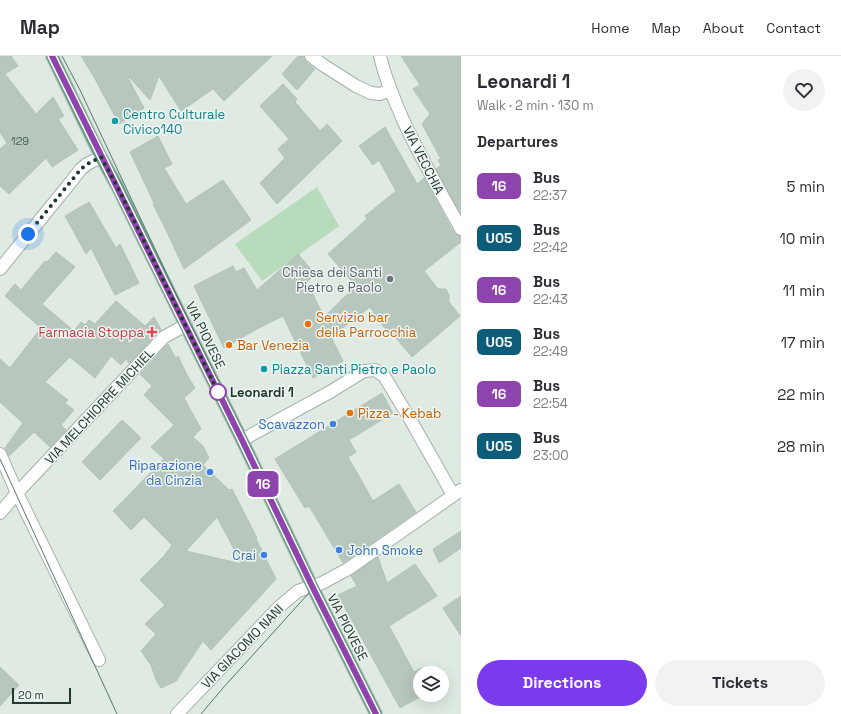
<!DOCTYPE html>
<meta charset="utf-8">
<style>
body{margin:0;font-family:"Space Grotesk",sans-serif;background:#f2f2f3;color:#2b2b33;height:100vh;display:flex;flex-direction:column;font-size:15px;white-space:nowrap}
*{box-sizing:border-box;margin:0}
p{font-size:13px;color:#7c7c81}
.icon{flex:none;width:22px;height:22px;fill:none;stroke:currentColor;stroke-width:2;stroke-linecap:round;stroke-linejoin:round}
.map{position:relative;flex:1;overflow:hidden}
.side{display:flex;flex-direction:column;background:#fff;width:380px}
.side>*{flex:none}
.badge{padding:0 8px;border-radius:6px;font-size:14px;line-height:26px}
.fabs{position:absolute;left:413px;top:610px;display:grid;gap:8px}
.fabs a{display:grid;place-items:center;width:36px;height:36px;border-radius:50%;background:#fff;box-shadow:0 4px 16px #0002;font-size:20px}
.scale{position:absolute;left:12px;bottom:10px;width:59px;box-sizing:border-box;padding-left:4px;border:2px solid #20392e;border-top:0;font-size:11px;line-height:14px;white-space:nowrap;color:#20392e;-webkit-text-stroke:3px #eff6f1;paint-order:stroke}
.you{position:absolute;width:20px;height:20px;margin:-10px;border:3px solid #fff;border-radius:50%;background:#1a73e8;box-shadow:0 0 0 6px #1a73e833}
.map>.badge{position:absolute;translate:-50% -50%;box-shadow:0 0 0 2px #fff}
h2{padding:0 16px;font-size:15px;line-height:36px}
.round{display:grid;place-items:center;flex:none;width:42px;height:42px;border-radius:21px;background:#f2f2f3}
.summary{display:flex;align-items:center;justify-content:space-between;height:68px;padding:0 16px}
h1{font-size:19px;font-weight:700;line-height:30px}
.button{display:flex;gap:8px;margin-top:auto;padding:8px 16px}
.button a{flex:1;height:46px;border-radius:24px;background:#7c3aed;color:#fff;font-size:16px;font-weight:700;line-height:46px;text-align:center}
.button a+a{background:#f2f2f3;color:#2b2b33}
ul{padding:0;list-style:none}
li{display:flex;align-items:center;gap:12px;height:52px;padding:0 16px}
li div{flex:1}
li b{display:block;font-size:15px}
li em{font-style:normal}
li .badge{min-width:44px;font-weight:700;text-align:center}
header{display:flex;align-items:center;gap:24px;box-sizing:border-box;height:56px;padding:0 20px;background:#fff;border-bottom:1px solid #e1e1e2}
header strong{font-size:19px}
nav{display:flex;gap:22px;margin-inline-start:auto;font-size:14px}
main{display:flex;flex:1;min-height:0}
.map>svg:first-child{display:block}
</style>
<header>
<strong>Map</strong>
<nav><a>Home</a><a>Map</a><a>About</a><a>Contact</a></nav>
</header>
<main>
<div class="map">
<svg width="461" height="658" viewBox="0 0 461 658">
<rect width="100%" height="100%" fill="#dfeae3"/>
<polygon fill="#b8dbbb" points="317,131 339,170 262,225 235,188"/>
<g fill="#b7c7be" stroke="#b1c3b9" fill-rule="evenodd">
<polygon points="0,0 11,0 18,10 5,18 36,58 53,41 64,60 58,63 78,94 52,111 46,102 9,138 0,130 0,93 7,87 0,76"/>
<polygon points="81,0 272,0 224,45 213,33 181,55 159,20 150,44 129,21 128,22 144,52 119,68 94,21"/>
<polygon points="298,0 304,0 304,3 306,6 315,13 297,34 282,18"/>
<polygon points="401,0 461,0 461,158 436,113 441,109 438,104 441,103 422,68 430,58 413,33 420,29"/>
<polygon points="283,28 297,43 295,46 320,75 327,68 342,85 277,148 260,127 285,102 278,93 289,83 260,50"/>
<polygon points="385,71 417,128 424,122 454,177 458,180 461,180 461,186 424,215 438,233 446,233 449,239 449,246 460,260 412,301 390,275 388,277 370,251 331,281 343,305 313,322 283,260 257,273 224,292 194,230 233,210 236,216 244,212 257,234 298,198 315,218 307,226 324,261 356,230 328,198 367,163 365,160 396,135 379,104 373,109 359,90"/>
<polygon points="158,80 172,108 164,112 186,148 223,124 251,164 184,213 167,176 153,148 154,147 130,96"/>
<polygon points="89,146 116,192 120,188 139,227 115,239 91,192 86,198 65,160"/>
<polygon points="56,196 75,211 42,248 74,275 81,266 85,269 89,264 95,268 116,245 145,270 154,261 161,274 129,307 126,303 121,309 111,300 95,322 70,301 45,326 68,344 65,347 74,354 61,369 66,374 50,391 34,376 9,400 5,392 23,367 0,346 0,303 10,312 41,272 5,240 15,228 21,234 45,205 47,206"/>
<path d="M168,288L176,303L178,300L187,319L195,332L184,342L201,373L193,381L203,390L209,402L203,409L229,434L232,433L254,476L257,482L256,483L276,523L211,594L203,585L176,625L161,632L156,624L151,609L141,595L156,578L145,568L165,549L140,524L164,500L172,489L144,461L131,474L113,455L164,403L151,391L174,369L144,339L152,330L140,318ZM217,461L242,508L186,495Z"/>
<polygon points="382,337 393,357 349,384 356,396 348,401 373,445 399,428 416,456 343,507 309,450 305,452 275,403"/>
<polygon points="122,364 141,382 100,424 82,406"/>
<polygon points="461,475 461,492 439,507 433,493"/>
<polygon points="378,501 387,527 415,508 437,540 389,570 414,616 421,612 423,617 420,617 420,639 423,639 400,652 338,539 357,530 351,520"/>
<polygon points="461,540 461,580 443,552"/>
<polygon points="0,611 19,629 0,650"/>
</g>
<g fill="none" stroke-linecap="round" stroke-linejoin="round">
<defs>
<g id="minor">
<polyline points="311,0 323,9 356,30 371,37 380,38 390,34"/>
<path d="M380,0C385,22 394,43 403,64C420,101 441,137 461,173"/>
<polyline points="0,213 66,132 81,113 87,108 101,101"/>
<polyline points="242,384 330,336 364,315 375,314 384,320 410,363 453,439"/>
<polyline points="0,398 17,437 99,604"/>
<polyline points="0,457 17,437 164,281 186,269"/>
<polyline points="177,658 279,551 298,535 322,527 348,513 461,434"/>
</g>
<polyline id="major" points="52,0 101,101 117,130 242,384 312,530 376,658"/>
</defs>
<use href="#minor" stroke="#a2b1a9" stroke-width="14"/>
<use href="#major" stroke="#bcc4c0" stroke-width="14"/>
<use href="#minor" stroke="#fff" stroke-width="12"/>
<use href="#major" stroke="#649e86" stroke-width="12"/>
<g stroke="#5a7569" stroke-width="1">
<polyline points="62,0 80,34 186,259 312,520 312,530 308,538 223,632 201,658"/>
<polyline points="0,403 117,658"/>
</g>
</g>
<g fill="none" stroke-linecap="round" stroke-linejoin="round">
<defs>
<polyline id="line" points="52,0 242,384 312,530 376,658"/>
</defs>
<use href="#line" stroke="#fff" stroke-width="9"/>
<use href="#line" stroke="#8e44ad" stroke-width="6"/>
<polyline stroke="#20392e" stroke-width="4" stroke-dasharray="0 7.2" points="28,178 81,113 87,108 101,101 117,130 221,342 218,336"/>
</g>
<g fill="#0f9aa8" stroke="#eff6f1" stroke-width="1.5">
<circle cx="115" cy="65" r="4"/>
<circle cx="264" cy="313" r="4"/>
</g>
<circle fill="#6b7280" stroke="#eff6f1" stroke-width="1.5" cx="390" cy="223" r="4"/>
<g fill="#e8710a" stroke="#eff6f1" stroke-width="1.5">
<circle cx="308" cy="268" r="4"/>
<circle cx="229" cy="289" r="4"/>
<circle cx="350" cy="357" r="4"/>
</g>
<path fill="#e0444e" stroke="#eff6f1" stroke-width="1.5" d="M150 270h4v4h4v4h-4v4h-4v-4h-4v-4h4z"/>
<circle fill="#fff" stroke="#8e44ad" stroke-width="2" cx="218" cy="336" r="8"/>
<g fill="#3f7fe0" stroke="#eff6f1" stroke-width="1.5">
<circle cx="333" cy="368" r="4"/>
<circle cx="210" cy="416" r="4"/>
<circle cx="339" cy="494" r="4"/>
<circle cx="264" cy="499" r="4"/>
</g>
<g text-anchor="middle" stroke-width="3" stroke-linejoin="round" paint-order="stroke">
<g font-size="11" fill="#465c52">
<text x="20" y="89">129</text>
</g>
<g font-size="13" fill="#0d838f" stroke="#eff6f1" text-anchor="start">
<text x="123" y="63">Centro Culturale<tspan x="123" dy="15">Civico140</tspan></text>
<text x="272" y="318">Piazza Santi Pietro e Paolo</text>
</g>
<g font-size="13" fill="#20392e" stroke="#eff6f1">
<text transform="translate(424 104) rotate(63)" y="5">VIA VECCHIA</text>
<text transform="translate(206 279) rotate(64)" y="5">VIA PIOVESE</text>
<text transform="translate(99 350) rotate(-47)" y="5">VIA MELCHIORRE MICHIEL</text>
<text transform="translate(348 571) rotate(63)" y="5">VIA PIOVESE</text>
<text transform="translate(242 590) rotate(-46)" y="5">VIA GIACOMO NANI</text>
</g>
<g font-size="13" fill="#5b616d" stroke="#eff6f1" text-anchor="end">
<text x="382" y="221">Chiesa dei Santi<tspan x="382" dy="15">Pietro e Paolo</tspan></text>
</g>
<g font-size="13" fill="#c56008" stroke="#eff6f1" text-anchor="start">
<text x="316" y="266">Servizio bar<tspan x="316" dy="15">della Parrocchia</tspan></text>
<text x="237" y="294">Bar Venezia</text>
<text x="358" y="362">Pizza - Kebab</text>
</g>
<g font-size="13" fill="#be3a42" stroke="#eff6f1" text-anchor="end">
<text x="144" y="281">Farmacia Stoppa</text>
</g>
<g font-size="13" font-weight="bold" fill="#20392e" stroke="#eff6f1" text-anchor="start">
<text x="230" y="341">Leonardi 1</text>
</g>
<g font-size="13" fill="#366cbe" stroke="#eff6f1" text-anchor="end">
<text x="325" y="373">Scavazzon</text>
<text x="202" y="414">Riparazione<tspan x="202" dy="15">da Cinzia</tspan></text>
<text x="347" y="499" text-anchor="start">John Smoke</text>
<text x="256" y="504">Crai</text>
</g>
</g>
</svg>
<div class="fabs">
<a><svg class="icon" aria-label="layers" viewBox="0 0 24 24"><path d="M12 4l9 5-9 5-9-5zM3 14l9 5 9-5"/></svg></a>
</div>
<div class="scale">20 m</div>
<div class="you" style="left:28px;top:178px"></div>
<b class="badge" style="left:263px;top:428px;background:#8e44ad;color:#fff">16</b>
</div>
<section class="side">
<div class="summary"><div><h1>Leonardi 1</h1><p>Walk · 2 min · 130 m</p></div><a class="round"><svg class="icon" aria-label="heart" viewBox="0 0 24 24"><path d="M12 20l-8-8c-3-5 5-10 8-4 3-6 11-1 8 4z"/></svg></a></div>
<h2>Departures</h2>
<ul>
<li><span class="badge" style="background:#8e44ad;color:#fff">16</span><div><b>Bus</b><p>22:37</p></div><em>5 min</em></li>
<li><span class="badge" style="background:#0c5c7a;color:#fff">U05</span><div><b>Bus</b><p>22:42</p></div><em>10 min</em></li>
<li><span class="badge" style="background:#8e44ad;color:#fff">16</span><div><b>Bus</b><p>22:43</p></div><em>11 min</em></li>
<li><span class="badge" style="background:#0c5c7a;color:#fff">U05</span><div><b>Bus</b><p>22:49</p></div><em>17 min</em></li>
<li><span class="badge" style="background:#8e44ad;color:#fff">16</span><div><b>Bus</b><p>22:54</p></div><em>22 min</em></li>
<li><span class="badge" style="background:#0c5c7a;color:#fff">U05</span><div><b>Bus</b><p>23:00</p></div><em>28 min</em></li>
</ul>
<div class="button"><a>Directions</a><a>Tickets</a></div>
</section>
</main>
